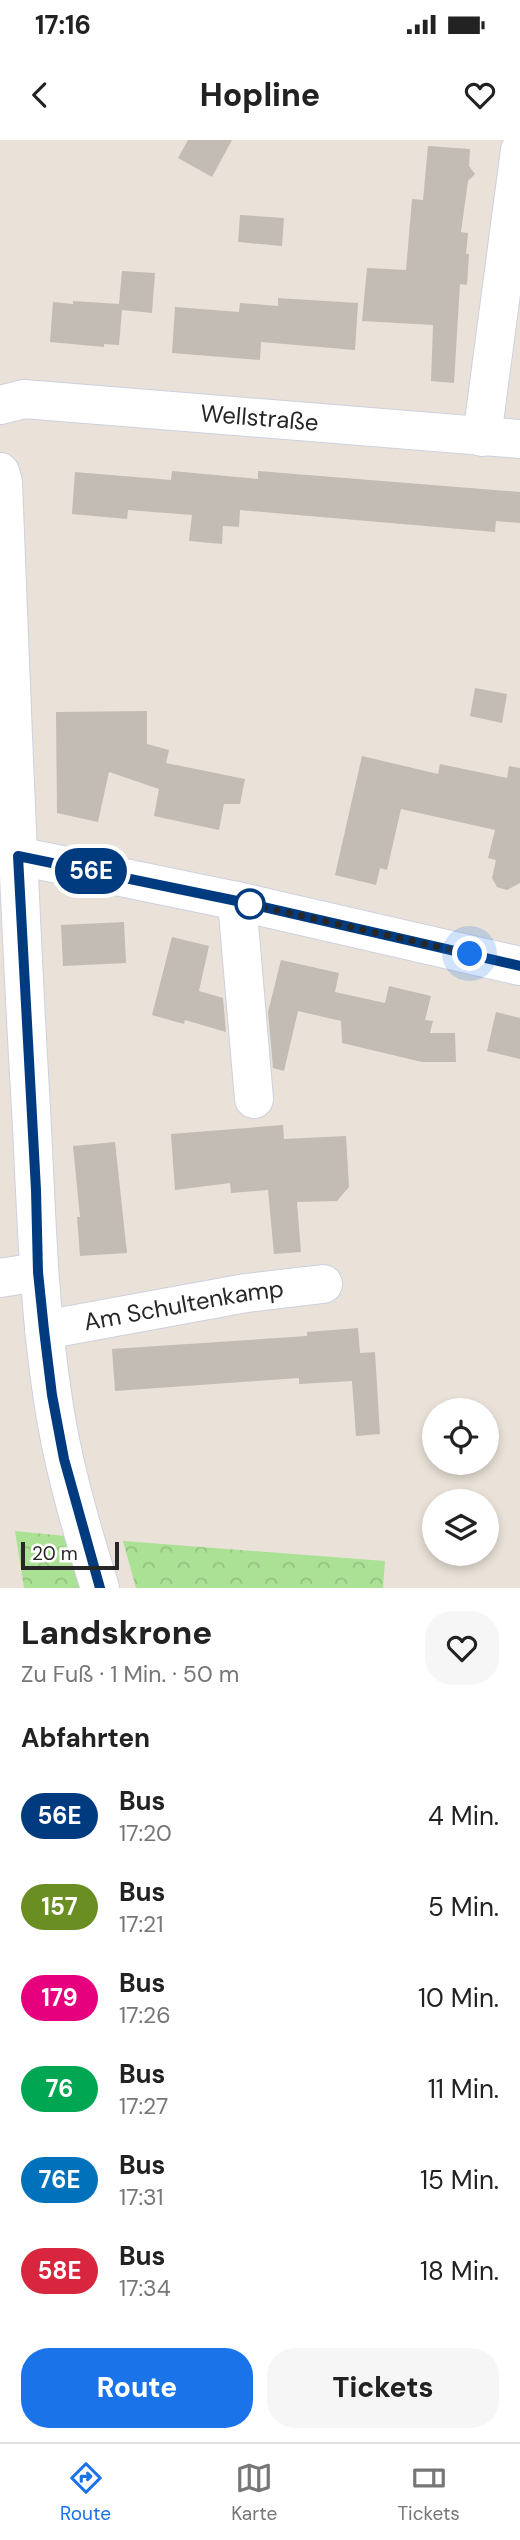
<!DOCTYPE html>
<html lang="de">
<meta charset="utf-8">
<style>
body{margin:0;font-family:"DM Sans",sans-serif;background:#f6f6f6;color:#222;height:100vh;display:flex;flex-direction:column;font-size:26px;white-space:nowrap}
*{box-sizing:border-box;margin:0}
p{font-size:23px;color:#767676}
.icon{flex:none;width:38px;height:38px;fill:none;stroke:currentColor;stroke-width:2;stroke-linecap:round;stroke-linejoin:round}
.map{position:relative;height:1448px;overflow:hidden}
.drawer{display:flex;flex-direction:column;background:#fff;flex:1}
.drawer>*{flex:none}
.badge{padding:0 14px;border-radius:23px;font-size:24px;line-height:46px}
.tools{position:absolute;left:422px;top:1258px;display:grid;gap:14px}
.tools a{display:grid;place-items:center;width:77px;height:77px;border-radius:50%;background:#fff;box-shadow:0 4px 10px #0003;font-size:35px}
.scale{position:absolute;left:21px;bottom:18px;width:98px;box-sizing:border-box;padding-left:7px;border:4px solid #272727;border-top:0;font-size:19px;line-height:24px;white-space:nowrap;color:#272727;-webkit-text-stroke:5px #fff;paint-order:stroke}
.you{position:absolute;width:35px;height:35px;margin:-18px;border:5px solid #fff;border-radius:50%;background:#1a73e8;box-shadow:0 0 0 10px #1a73e833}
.map>.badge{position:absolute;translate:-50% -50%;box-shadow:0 0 0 4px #fff}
h2{padding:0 21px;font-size:26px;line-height:63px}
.round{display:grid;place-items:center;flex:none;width:74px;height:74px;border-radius:28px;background:#f6f6f6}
.overview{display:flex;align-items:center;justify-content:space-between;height:119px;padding:0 21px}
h1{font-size:33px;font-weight:800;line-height:52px}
.action{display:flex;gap:14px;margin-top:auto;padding:14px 21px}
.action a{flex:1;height:80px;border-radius:28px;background:#1a73e8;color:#fff;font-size:28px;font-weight:800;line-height:80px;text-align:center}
.action a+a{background:#f6f6f6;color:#222}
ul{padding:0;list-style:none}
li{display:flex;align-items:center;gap:21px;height:91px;padding:0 21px}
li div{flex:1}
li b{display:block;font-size:26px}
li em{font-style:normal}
li .badge{min-width:77px;font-weight:700;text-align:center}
.status{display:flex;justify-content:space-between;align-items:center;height:49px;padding:0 35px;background:#fff;direction:ltr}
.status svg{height:19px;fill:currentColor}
header{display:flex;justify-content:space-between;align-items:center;height:91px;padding:0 21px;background:#fff;font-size:32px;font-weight:800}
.menu{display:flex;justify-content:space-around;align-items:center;height:98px;border-top:2px solid #e0e0e0;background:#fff;font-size:19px;color:#767676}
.menu a{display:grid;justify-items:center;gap:4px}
.menu .on{color:#1a73e8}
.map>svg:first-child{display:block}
</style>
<div class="status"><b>17:16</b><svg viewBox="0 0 49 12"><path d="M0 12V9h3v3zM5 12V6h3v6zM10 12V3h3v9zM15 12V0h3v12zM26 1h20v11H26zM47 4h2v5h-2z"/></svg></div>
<header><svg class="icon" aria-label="back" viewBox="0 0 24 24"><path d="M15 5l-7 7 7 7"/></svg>Hopline<svg class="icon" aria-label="heart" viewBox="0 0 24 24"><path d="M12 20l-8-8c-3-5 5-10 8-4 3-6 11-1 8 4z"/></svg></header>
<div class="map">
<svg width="520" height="1448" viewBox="0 0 520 1448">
<defs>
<pattern id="forest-crowns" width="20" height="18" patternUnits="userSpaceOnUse" patternTransform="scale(1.75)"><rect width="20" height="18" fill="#abe194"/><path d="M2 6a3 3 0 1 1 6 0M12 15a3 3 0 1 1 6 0" fill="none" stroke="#93c180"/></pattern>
</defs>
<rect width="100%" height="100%" fill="#eae2d8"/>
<g fill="url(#forest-crowns)">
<polygon points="15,1391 65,1396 80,1448 24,1448"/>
<polygon points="123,1401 385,1421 383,1448 136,1448"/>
</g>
<g fill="#c2bcb5">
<polygon points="188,0 232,0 212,37 178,18"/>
<polygon points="428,6 470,9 469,26 475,34 468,41 461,92 468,93 466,114 469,114 467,145 460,144 454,243 431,241 433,185 362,181 367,128 406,130 412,59 423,60"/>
<polygon points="240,75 284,78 282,106 238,102"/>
<polygon points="122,131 155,133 152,173 122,170 119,205 104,204 104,207 50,202 53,162 73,164 73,161 119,164"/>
<polygon points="278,158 358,163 355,210 261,202 260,220 172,213 175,167 239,172 240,163 278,166"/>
<polygon points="172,331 258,339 258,331 520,352 520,383 496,381 495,392 240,370 239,387 223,386 222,404 189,401 192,375 128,370 127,379 72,374 75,332 171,340"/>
<polygon points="475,548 507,554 502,583 470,576"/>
<polygon points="147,571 147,604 169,610 166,623 245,639 240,664 224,664 219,690 154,676 159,649 109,632 98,682 57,673 56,572"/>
<polygon points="362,616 438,634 440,624 507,638 509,626 520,628 520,743 507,750 497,747 492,738 496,720 488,718 495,690 401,669 387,730 380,728 376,745 335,735"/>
<polygon points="124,782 126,823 63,826 61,785"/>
<polygon points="172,797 209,806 199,851 223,858 226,892 185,880 184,884 152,875"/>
<polygon points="281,820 339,833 335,852 385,863 389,846 431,856 425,880 433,881 430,893 455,893 456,922 422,922 342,903 341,881 298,871 284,931 273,928 268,872"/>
<polygon points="496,872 520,878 520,919 487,911"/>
<polygon points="283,985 284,999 346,996 349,1047 337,1061 297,1062 301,1112 274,1114 268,1050 231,1053 230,1043 175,1050 171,994"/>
<polygon points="115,1002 127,1113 80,1116 77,1077 80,1077 73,1006"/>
<polygon points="358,1188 360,1213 375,1212 380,1294 356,1296 352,1241 299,1244 299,1238 115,1251 112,1209 307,1196 307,1192"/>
</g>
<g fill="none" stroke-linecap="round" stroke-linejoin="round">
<defs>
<g id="minor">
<path id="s1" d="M0,265L24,259L520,299"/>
<polyline points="482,297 520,10"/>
<path d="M0,332L3,342C11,545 18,748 30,951C36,1052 37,1153 52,1253C61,1319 80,1384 100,1448"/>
<polyline points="18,716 237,761 520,826"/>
<polyline points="237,761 254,959"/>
<polyline points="0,1138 38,1132"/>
<path id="s2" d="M44,1190L246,1153L323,1144"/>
</g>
</defs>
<use href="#minor" stroke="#cdd0e0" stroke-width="40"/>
<use href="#minor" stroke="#fff" stroke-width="38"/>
</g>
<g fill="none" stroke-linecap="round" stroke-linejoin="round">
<defs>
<polyline id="line" points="100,1448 64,1319 52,1255 44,1190 38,1132 36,1050 18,716 237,761 520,826"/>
</defs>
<use href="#line" stroke="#fff" stroke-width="16"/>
<use href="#line" stroke="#003b80" stroke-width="10"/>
<polyline stroke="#272727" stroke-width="7" stroke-dasharray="0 12.6" points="250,764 245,763 470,814"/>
</g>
<circle fill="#fff" stroke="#003b80" stroke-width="3.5" cx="250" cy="764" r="14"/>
<g text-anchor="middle" stroke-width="5" stroke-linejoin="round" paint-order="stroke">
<g font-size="24" fill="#272727" stroke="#fff">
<text dy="8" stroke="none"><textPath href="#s1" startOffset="261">Wellstraße</textPath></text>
<text dy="8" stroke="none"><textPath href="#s2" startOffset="142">Am Schultenkamp</textPath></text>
</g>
</g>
</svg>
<div class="tools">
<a><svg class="icon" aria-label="locate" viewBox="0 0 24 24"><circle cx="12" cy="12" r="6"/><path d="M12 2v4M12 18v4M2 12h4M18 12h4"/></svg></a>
<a><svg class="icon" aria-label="layers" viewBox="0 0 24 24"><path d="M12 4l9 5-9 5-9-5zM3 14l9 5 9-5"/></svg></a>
</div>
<div class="scale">20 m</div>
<div class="you" style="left:470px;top:814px"></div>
<b class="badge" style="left:91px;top:731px;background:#003b80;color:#fff">56E</b>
</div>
<section class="drawer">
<div class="overview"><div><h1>Landskrone</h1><p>Zu Fuß · 1 Min. · 50 m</p></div><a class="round"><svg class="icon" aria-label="heart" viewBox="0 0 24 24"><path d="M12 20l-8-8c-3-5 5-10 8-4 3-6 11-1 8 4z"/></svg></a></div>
<h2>Abfahrten</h2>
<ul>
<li><span class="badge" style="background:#003b80;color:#fff">56E</span><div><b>Bus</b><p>17:20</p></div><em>4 Min.</em></li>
<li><span class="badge" style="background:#6b8e23;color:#fff">157</span><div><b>Bus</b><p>17:21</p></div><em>5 Min.</em></li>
<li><span class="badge" style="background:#e6007e;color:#fff">179</span><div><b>Bus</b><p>17:26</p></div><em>10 Min.</em></li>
<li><span class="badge" style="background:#00a651;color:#fff">76</span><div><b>Bus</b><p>17:27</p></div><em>11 Min.</em></li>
<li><span class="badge" style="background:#0072bc;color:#fff">76E</span><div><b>Bus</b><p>17:31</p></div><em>15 Min.</em></li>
<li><span class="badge" style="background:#d7263d;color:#fff">58E</span><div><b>Bus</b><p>17:34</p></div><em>18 Min.</em></li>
</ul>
<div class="action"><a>Route</a><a>Tickets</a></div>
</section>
<nav class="menu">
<a class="on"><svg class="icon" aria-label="directions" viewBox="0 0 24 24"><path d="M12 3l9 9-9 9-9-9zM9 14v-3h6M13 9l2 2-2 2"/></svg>Route</a>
<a><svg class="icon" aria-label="map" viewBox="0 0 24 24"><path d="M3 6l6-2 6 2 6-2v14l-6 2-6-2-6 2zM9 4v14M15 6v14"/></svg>Karte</a>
<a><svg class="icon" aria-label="tickets" viewBox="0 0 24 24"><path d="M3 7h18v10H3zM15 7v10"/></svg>Tickets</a>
</nav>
